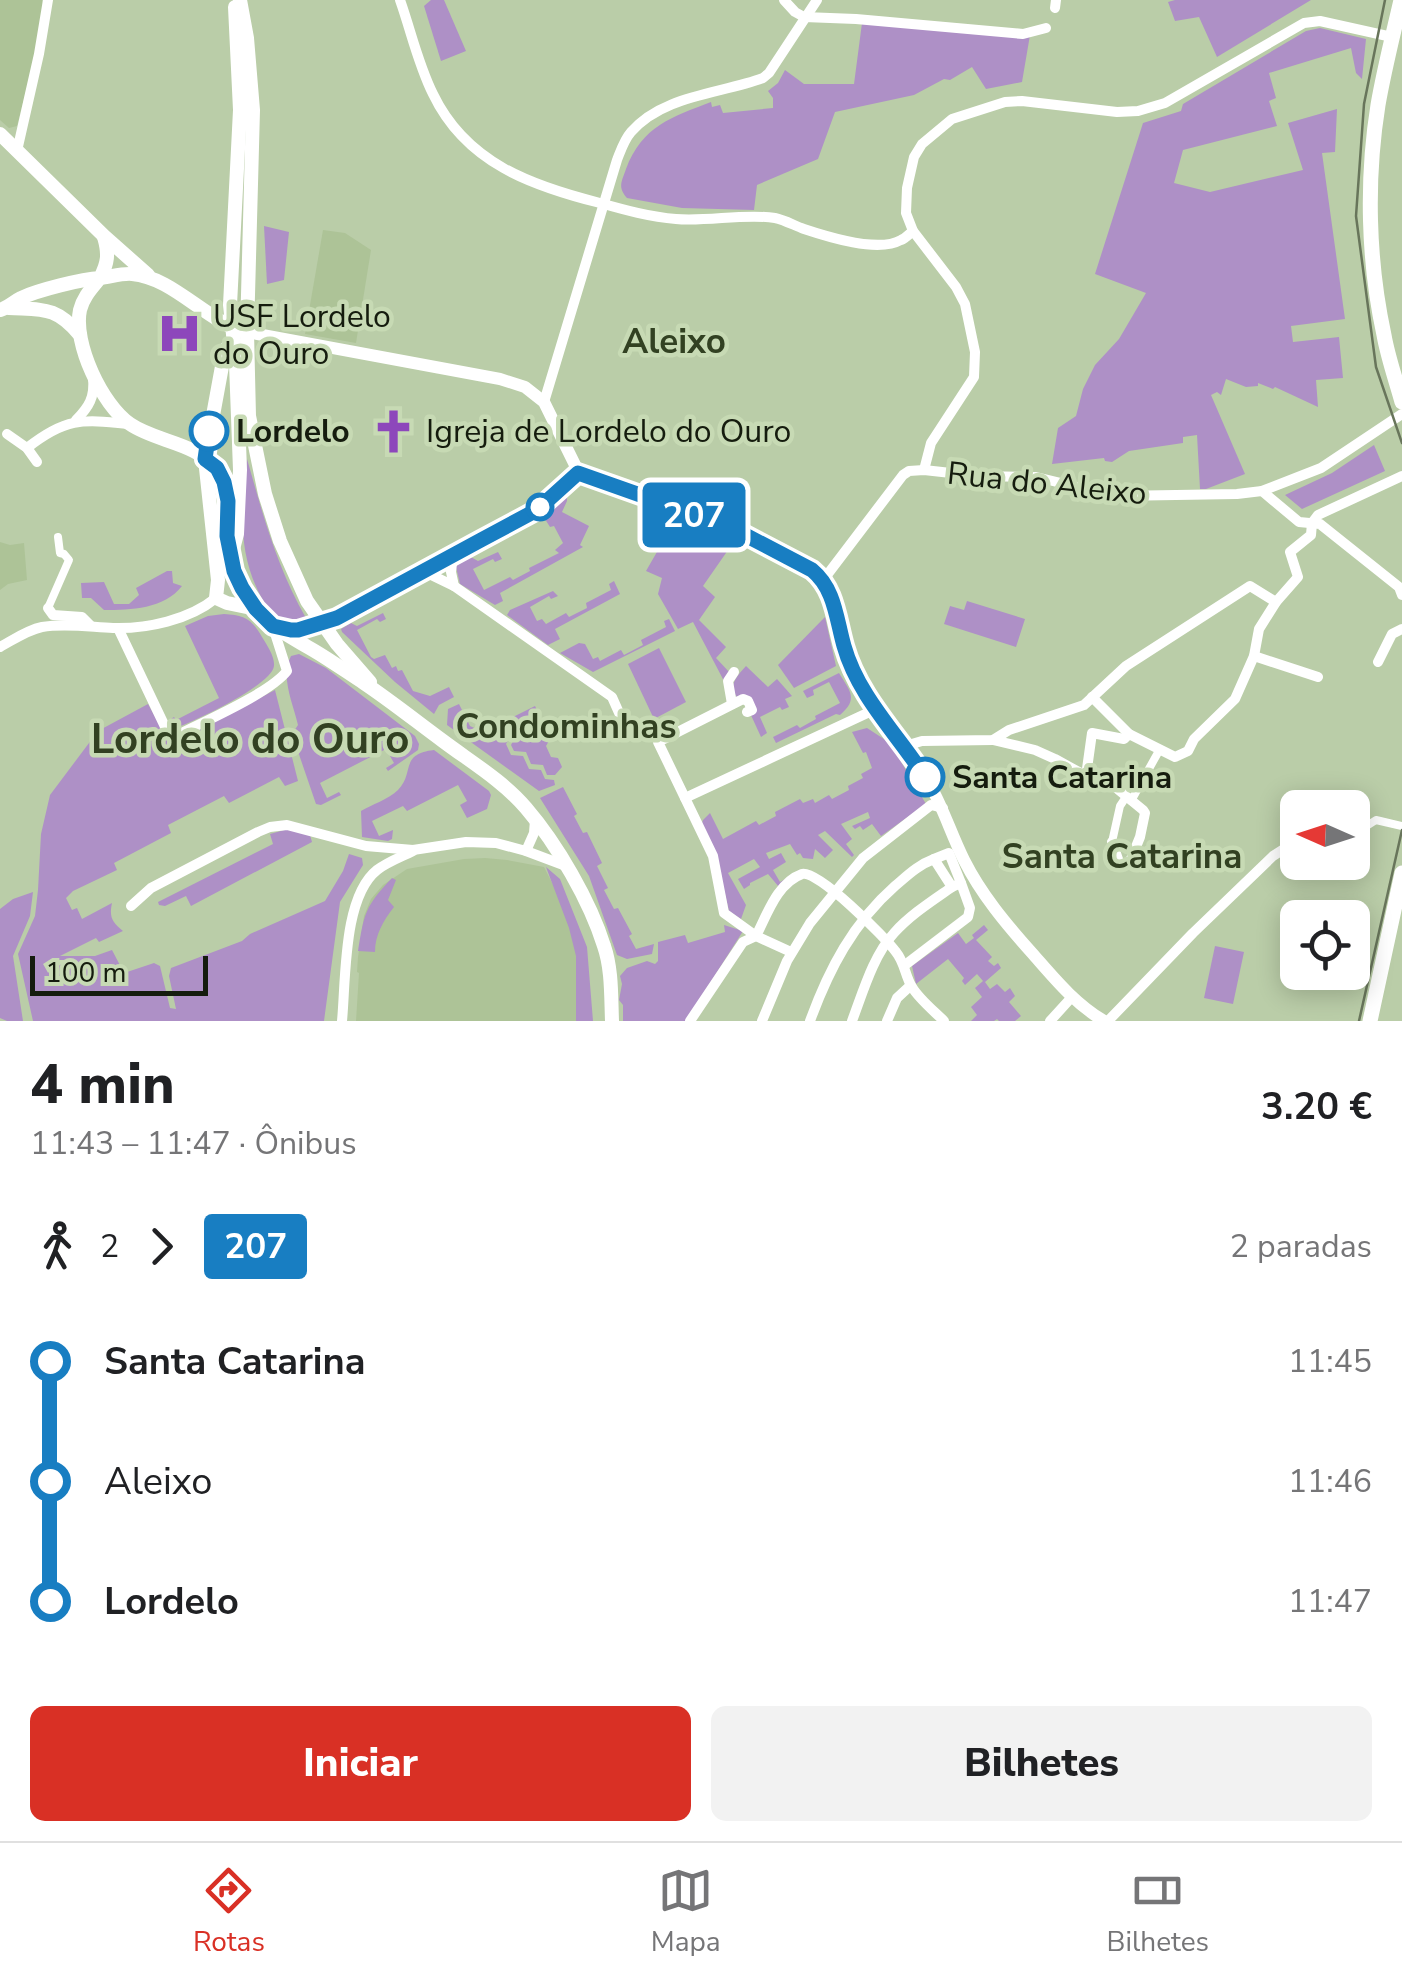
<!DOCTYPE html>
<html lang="pt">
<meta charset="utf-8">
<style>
body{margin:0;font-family:"Nunito Sans",sans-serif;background:#f2f2f2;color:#202124;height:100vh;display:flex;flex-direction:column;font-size:38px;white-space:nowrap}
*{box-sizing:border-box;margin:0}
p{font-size:32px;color:#757577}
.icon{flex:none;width:55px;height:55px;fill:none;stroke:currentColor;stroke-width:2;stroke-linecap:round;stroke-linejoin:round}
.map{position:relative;height:1021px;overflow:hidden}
.sheet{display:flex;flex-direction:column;background:#fff;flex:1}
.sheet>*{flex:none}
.badge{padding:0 20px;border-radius:8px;font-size:35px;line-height:65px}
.needle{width:65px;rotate:273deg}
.buttons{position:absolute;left:1280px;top:790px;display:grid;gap:20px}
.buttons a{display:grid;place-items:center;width:90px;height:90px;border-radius:15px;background:#fff;box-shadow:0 5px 25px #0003;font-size:50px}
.scale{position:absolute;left:30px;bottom:25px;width:178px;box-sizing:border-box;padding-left:10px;border:5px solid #151c0e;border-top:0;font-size:28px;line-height:35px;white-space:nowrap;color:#151c0e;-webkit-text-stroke:8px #c7dab4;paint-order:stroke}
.map>.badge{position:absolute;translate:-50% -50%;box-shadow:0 0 0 5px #fff}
.legs{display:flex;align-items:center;gap:15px;height:110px;padding:0 30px;font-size:32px}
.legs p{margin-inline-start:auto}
.overview{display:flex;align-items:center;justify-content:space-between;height:170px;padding:0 30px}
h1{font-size:55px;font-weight:800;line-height:75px}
.cta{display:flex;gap:20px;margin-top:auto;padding:20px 30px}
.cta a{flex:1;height:115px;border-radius:15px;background:#d93025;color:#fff;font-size:40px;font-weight:800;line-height:115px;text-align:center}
.cta a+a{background:#f2f2f2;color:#202124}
ul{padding:0 30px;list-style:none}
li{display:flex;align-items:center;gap:35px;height:120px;font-size:38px}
li i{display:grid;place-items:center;width:15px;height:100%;margin:0 12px;background:currentColor}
li i::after{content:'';width:25px;height:25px;margin:-12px;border:8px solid;border-radius:50%;background:#fff}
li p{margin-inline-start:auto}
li:first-child i{background:linear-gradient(#0000 50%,currentColor 0)}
li:last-child i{background:linear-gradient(currentColor 50%,#0000 0)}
.dock{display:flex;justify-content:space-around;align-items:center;height:140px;border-top:2px solid #e0e0e0;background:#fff;font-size:28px;color:#757577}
.dock a{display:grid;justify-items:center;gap:5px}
.dock .active{color:#d93025}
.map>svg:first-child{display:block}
</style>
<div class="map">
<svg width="1402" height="1021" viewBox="0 0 1402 1021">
<rect width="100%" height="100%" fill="#bacda8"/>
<g fill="#adc397">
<polygon points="0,0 42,0 43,6 33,64 17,126 9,128 0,120"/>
<polygon points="323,230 345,233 371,250 356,343 305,334"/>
<polygon points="0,542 10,545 24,543 27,580 8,584 0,590"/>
<polygon points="485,858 507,860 544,867 579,936 588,1021 356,1021 359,973 357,972 358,957 364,916 371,899 383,885 407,869 464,859"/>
</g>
<g fill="#ae90c6">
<polygon points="431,0 444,0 466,51 441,61 424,6"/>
<polygon points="1175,0 1311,0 1217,57 1199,17 1175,21 1168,2"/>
<path d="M862,23L1030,35L1022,82L986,89L972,67L950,80L944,79L914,95L835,112L818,159L757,185L754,210L682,208L627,198C617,187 622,181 626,169C642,126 672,117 711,102L712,107L720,105L723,113L773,108V98L768,91L778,83L785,70L804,84H854Z"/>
<polygon points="1320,28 1366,39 1362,79 1356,73 1351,48 1269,73 1276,98 1269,101 1277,126 1183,150 1174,183 1210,192 1303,170 1288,123 1337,109 1335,152 1322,153 1345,319 1291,326 1293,342 1339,337 1343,378 1316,380 1318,407 1275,387 1273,389 1258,383 1258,386 1246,387 1226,379 1221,395 1217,392 1211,395 1245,474 1206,489 1200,489 1197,435 1183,437 1183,443 1129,451 1112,462 1105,461 1104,458 1052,464 1058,428 1076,416 1083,389 1095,365 1119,339 1146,293 1095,274 1143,123 1181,111 1183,104 1306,31"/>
<polygon points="264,226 289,232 284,280 267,284"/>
<polygon points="1374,445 1385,471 1302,509 1285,495 1332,473"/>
<path d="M247,459C263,515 277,568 306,618L297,623L272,615C237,564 240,519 247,459Z"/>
<polygon points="567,497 567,501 562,512 589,526 580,545 583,547 500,593 503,601 495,605 460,584 456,567 459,562 469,556 478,561 498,552 502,559 495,562 493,559 473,569 484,590 510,577 513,580 530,571 529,568 559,553 555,550 563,543 554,526 550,527 543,516"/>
<polygon points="710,527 735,540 703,586 715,597 699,620 726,647 716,658 731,674 724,681 693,622 678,629 658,594 662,578 646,571 665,538 670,541 668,548 674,551 684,536 697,547"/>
<path d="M167,571H172L173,583L182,586C164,609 131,610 104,610L91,598H82L81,583L104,582L114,604H129L139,595L136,588Z"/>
<polygon points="614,581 620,594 555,629 560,639 548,645 507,615 510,610 553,591 558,596 551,599 549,596 530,607 537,621 542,619 546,624 566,613 569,617 587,608 586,603 611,590 609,584"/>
<polygon points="967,601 1025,619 1016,647 944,624 950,606 964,610"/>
<polygon points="383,613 386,619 380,622 377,619 357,630 371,657 374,659 385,655 392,668 396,666 398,671 402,670 413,691 430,696 449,687 454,697 439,705 434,714 395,682 342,632 341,629 351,623 357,626"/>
<path d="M224,614C244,615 252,619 262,637C267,645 275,657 274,666C272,685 192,723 173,729L168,721L174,717L176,720L219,698L185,626L208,616Z"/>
<polygon points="825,617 836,666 794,688 778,665"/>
<polygon points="669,619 675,631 593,672 560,653 579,643 585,644 593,659 598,657 600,661 621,650 624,655 643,645 641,640 666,627 664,621"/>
<polygon points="659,648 686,702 654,719 628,664"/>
<path d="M299,654L326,668L415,736L419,744L418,750L388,771L386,768L394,763L386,749L320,783L327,798L339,792L341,795L321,805L316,804L292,734L298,725C293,703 280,677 291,656Z"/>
<path d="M746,666L768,687L777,679L792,696L785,699L789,707L782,710L780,707L760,717L767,733L761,737L750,713L753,711C731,694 725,688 746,666Z"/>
<path d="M839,673C850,691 859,699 840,715L836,714L776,743L773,737L797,725L800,728L816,719L815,716L840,703L829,682L813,690L814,695L807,698L803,691Z"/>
<path d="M275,690L298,781L285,786L279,777L229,803L224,796L168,825L171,833L114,863L117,870L73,891L66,898L72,910L77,908L82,919L112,903C109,917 112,922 123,931L99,942L96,938L60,956H95L112,950L124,973L154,963L160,966L170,1008L176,1009L169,976L171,968L242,941L250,934L325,901L343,871L349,854L362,858L363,865L340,902L324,1021H33L18,954L35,916L38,890L41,834L50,795L98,731L148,704L168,740L175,742Z"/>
<polygon points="459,704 470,726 483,732 535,706 543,723 532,722 525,732 514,730 506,744 511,755 523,756 529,769 541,770 545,779 554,780 555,785 539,791 447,725 448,709"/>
<polygon points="534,727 545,728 550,739 546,746 551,757 558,758 562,767 555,775 547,775 543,765 531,764 526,752 514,751 511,745 516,735 528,736"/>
<polygon points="867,728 890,743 926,804 881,836 872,824 863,830 860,826 855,829 852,826 870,818 868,812 841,824 852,839 846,844 854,855 852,857 825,831 818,835 833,850 825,858 815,849 813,859 803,858 800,853 797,855 790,844 766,853 769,859 781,853 786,862 773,870 780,882 789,877 779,887 768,874 750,883 750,885 744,889 738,879 760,867 754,859 728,873 746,905 741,919 729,911 718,864 701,826 703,820 710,813 723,839 756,821 759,825 776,816 775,812 800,799 803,803 813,799 815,803 829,795 832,799 849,790 848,786 863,778 861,774 872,768 866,752 863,753 852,732"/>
<path d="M434,750L489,791L491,795L487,809L467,818L460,805L467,801L458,785L407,811L403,806L372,821L379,836L393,830L392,839L388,841L362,837L361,811C371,805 389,799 398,790C415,773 399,754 434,750Z"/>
<polygon points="563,787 577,814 574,816 583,833 587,832 602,863 597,866 608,888 604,890 614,909 618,908 632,934 629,936 636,949 654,944 652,954 627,959 617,955 589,876 540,798"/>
<polygon points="288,829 310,835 312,842 191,906 186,896 165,906 159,905 158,902 273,844 270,834"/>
<polygon points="546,867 560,879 587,947 593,1021 576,1021 576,956 569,928"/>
<path d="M392,878L396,880L388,900L394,907C383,921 375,935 375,952L358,951C364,914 365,906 392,878Z"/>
<polygon points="33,892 30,916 13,956 23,1021 7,1021 0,1018 0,909 13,899"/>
<polygon points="724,925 743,931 686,1021 623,1021 623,1005 619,1000 622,984 620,976 627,968 647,961 655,964 658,961 658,942 685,935 688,943 725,932"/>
<polygon points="984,925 988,930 976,940 992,957 988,961 994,966 998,963 1001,968 985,982 990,989 997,984 1005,992 1010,988 1015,996 1009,1002 1021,1016 1015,1021 999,1021 997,1019 994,1021 971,1021 977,1015 971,1007 982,997 975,988 983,981 977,974 965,985 962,981 964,978 948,959 916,984 912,966 958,933 966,944 974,938 972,935"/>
<polygon points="1215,946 1244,952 1233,1004 1204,998"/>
</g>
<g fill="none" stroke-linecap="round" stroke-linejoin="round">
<g stroke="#fff" stroke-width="8">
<polyline points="48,608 69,560 64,554 60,553 58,537"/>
<polyline points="1131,801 1160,749"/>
<polyline points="1352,820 1365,827 1376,820 1402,826"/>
<polyline points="1112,842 1120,806 1126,797"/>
</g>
<g stroke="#fff" stroke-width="10">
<path d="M400,0C411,31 418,64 433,94C466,163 532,186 600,203C625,210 650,217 676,219C706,222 746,213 775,218C785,220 795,226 804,229C828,237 878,253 901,240C906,238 909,234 913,231"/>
<polyline points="784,0 795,12 804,17 856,19 1023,34 1046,28"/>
<polyline points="1055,8 1056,0"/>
<polyline points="17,151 39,54 48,0"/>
<path d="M544,402L617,160C621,150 624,140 631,132C663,95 720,94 763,78L769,73L817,0"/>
<path d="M76,420C89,407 95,397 93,378"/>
<polyline points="7,434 27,448 37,462"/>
<path d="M27,448C65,418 81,419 128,424"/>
<polyline points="924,470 931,443 974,377 975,352 965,304 956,287 913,231 906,213 907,188 914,157 922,144 952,119 1005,102 1022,101 1117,112 1138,111 1165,103 1304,23 1320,21 1392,37"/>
<polyline points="1262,491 1299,522 1320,524 1399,587 1402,595"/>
<polyline points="453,555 451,572 454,586"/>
<polyline points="423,571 454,586 612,697 628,733"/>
<polyline points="824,579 903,475 909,471 924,470 978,476 1036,477 1115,496 1237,494 1262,491 1321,468 1402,414"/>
<polyline points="48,608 53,615 82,617 91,626"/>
<polyline points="322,624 337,618 537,510 579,473"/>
<path d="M118,628L168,733L178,735C205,721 270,693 287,671L273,627"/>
<path d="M0,647C13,640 27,630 42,627C65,623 90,627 113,628C147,629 189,620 216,598"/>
<polyline points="1254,656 1318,677"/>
<polyline points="1378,662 1392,634 1402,629"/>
<polyline points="1092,697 1129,734 1175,757 1188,751 1194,739 1235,699 1254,656 1259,629 1276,602 1298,577 1290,552 1311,535 1312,523 1318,515 1402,476"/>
<polyline points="732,704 728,681 734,672"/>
<polyline points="747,712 752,710 748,701 743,699 658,742 713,856 724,913 756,936 791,952"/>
<polyline points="993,740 1035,750 1055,759 1086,776 1115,787 1143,810 1145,813 1140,837 1129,864 1120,865 1112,842"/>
<polyline points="905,746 922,741 993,740 1009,730 1084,705 1126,666 1250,586 1276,602"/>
<polyline points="1086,776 1092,733 1124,739 1129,734"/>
<polyline points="685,798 876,709"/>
<polyline points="526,851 534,833 535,820"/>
<polygon points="949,853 961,883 952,887 934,859"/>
<polyline points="131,906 151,888 258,832 270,827 287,825 366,846 413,850 466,842 496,843 526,851 566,866"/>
<path d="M756,936C767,915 777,883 802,874C817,869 885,937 896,952C905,963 905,976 912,987C919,999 934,1011 944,1021"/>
<polyline points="905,965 968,917 970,908 961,883"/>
<path d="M342,1021C346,979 343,897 377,870C387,862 401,857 413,851"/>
<polyline points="690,1021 743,942 756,936"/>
<polyline points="762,1021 787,961 810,923 863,858 931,805 943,808"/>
<path d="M810,1021C829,969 853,923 895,886C908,875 918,865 934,859"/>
<path d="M852,1021C863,992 873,956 894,933C910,915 932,901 952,887"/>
<polyline points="887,1021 897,998 910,986"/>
<polyline points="1050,1021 1071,998"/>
<polyline points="1108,1021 1193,933 1273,856 1298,840"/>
</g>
<path stroke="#fff" stroke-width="12" d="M247,332L500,379L525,387L544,402L579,473L728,526L813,569C841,594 835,635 852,667C873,709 905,743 929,783C943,807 951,834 964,860C981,894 1006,924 1032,953C1054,978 1074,1003 1104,1021"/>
<g stroke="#fff" stroke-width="14">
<polyline points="240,0 247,38 253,110 247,332 249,416 265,494 280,541 307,601 337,644 370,682"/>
<polyline points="0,134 104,236 148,275"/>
<path d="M9,308C43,310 56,306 80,335"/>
<path d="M0,310C9,307 13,302 21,298C38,290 82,279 100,278C108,263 109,254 104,237"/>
<path d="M247,332C209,324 173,277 132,274C122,273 110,277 100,278C92,288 83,297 80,310C73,343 102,405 130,424C156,442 195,442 217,469C232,488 225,512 227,535C230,562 239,590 257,611C274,629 293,638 313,650C330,660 347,672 364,683C391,701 417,722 443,741C471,762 503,781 526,808C557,844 590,901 604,946C612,969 611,996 612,1021"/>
<polyline points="234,340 225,350 205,459 218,580 216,598 227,603 256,609"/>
<polyline points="233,549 237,534 240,470 236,364 230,305 240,110 235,7"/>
<polyline points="279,627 298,630 322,624"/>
</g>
<g stroke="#fff" stroke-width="15">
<path d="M1401,0C1393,35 1384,70 1378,105C1366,180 1368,261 1384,335C1388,358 1396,380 1402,402"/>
<polyline points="1370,1021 1402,873"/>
</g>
<g stroke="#68755b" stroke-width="2.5">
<polyline points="1385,0 1364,104 1356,216 1376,367 1402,443"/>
<polyline points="1359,1021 1402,830"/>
</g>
</g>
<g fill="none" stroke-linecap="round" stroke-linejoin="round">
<defs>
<path id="line-1" d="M209,431L205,459L217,468L224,482L228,501L227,536L234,571L242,588L256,609L273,626L291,630H298L337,618L481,540L537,510L578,473L728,526L812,570C835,589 836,618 844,646C858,696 898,735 925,777"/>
</defs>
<use href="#line-1" stroke="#fff" stroke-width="22"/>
<use href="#line-1" stroke="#187ec2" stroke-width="15"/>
</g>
<defs>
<symbol id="hospital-bare" viewBox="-9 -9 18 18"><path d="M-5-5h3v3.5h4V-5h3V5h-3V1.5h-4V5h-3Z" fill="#8d47bb" stroke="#c7dab4" stroke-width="2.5" paint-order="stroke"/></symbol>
<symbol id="church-bare" viewBox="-9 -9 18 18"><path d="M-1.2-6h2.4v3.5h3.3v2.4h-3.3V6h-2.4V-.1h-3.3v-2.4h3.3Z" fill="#8d47bb" stroke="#c7dab4" stroke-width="2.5" paint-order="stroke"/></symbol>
</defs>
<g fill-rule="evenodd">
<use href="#hospital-bare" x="148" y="302" width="63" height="63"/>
<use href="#church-bare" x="362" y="400" width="63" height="63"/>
</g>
<g fill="#fff" stroke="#187ec2" stroke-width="5">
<circle cx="209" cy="431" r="18"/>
<circle cx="540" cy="507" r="12"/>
<circle cx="925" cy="777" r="18"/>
</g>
<g text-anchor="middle" stroke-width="9" stroke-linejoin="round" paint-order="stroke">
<g font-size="32" fill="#151c0e" stroke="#c7dab4" text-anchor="start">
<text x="213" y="327">USF Lordelo<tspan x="213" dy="37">do Ouro</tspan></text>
<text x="426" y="442">Igreja de Lordelo do Ouro</text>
</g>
<g font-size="32" font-weight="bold" fill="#151c0e" stroke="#c7dab4" text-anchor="start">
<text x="236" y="442">Lordelo</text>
<text x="952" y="788">Santa Catarina</text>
</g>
<g font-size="32" fill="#151c0e" stroke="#c7dab4">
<text transform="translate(1047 483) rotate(6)" y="11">Rua do Aleixo</text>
</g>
<g font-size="35" font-weight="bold" fill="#324122" stroke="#c7dab4">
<text x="674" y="353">Aleixo</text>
<text x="566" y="738">Condominhas</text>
<text x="1122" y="868">Santa Catarina</text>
</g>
<g font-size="42" font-weight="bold" fill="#324122" stroke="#c7dab4">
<text x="250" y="753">Lordelo do Ouro</text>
</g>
</g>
</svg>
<div class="buttons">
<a><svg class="needle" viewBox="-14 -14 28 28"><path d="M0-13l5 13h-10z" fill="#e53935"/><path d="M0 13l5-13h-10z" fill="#757577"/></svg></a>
<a><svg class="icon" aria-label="locate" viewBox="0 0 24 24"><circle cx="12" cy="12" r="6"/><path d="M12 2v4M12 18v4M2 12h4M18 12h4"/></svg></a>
</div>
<div class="scale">100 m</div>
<b class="badge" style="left:694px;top:515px;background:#187ec2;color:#fff">207</b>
</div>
<section class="sheet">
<div class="overview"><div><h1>4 min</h1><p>11:43 – 11:47 · Ônibus</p></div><b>3.20 €</b></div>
<div class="legs"><svg class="icon" aria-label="walk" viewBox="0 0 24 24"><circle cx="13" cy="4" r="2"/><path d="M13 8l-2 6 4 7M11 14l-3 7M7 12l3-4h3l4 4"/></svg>2<svg class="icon" aria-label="forward" viewBox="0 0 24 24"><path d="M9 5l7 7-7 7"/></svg><b class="badge" style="background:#187ec2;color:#fff">207</b><p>2 paradas</p></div>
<ul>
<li><i style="color:#187ec2"></i><b>Santa Catarina</b><p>11:45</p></li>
<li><i style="color:#187ec2"></i><span>Aleixo</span><p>11:46</p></li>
<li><i style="color:#187ec2"></i><b>Lordelo</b><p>11:47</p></li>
</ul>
<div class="cta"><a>Iniciar</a><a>Bilhetes</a></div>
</section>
<nav class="dock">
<a class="active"><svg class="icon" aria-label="directions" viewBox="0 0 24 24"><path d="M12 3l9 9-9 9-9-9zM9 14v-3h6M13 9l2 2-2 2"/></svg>Rotas</a>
<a><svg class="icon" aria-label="map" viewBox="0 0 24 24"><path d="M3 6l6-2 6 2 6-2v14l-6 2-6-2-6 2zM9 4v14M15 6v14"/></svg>Mapa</a>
<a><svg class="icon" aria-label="tickets" viewBox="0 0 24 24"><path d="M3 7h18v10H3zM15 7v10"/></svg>Bilhetes</a>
</nav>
